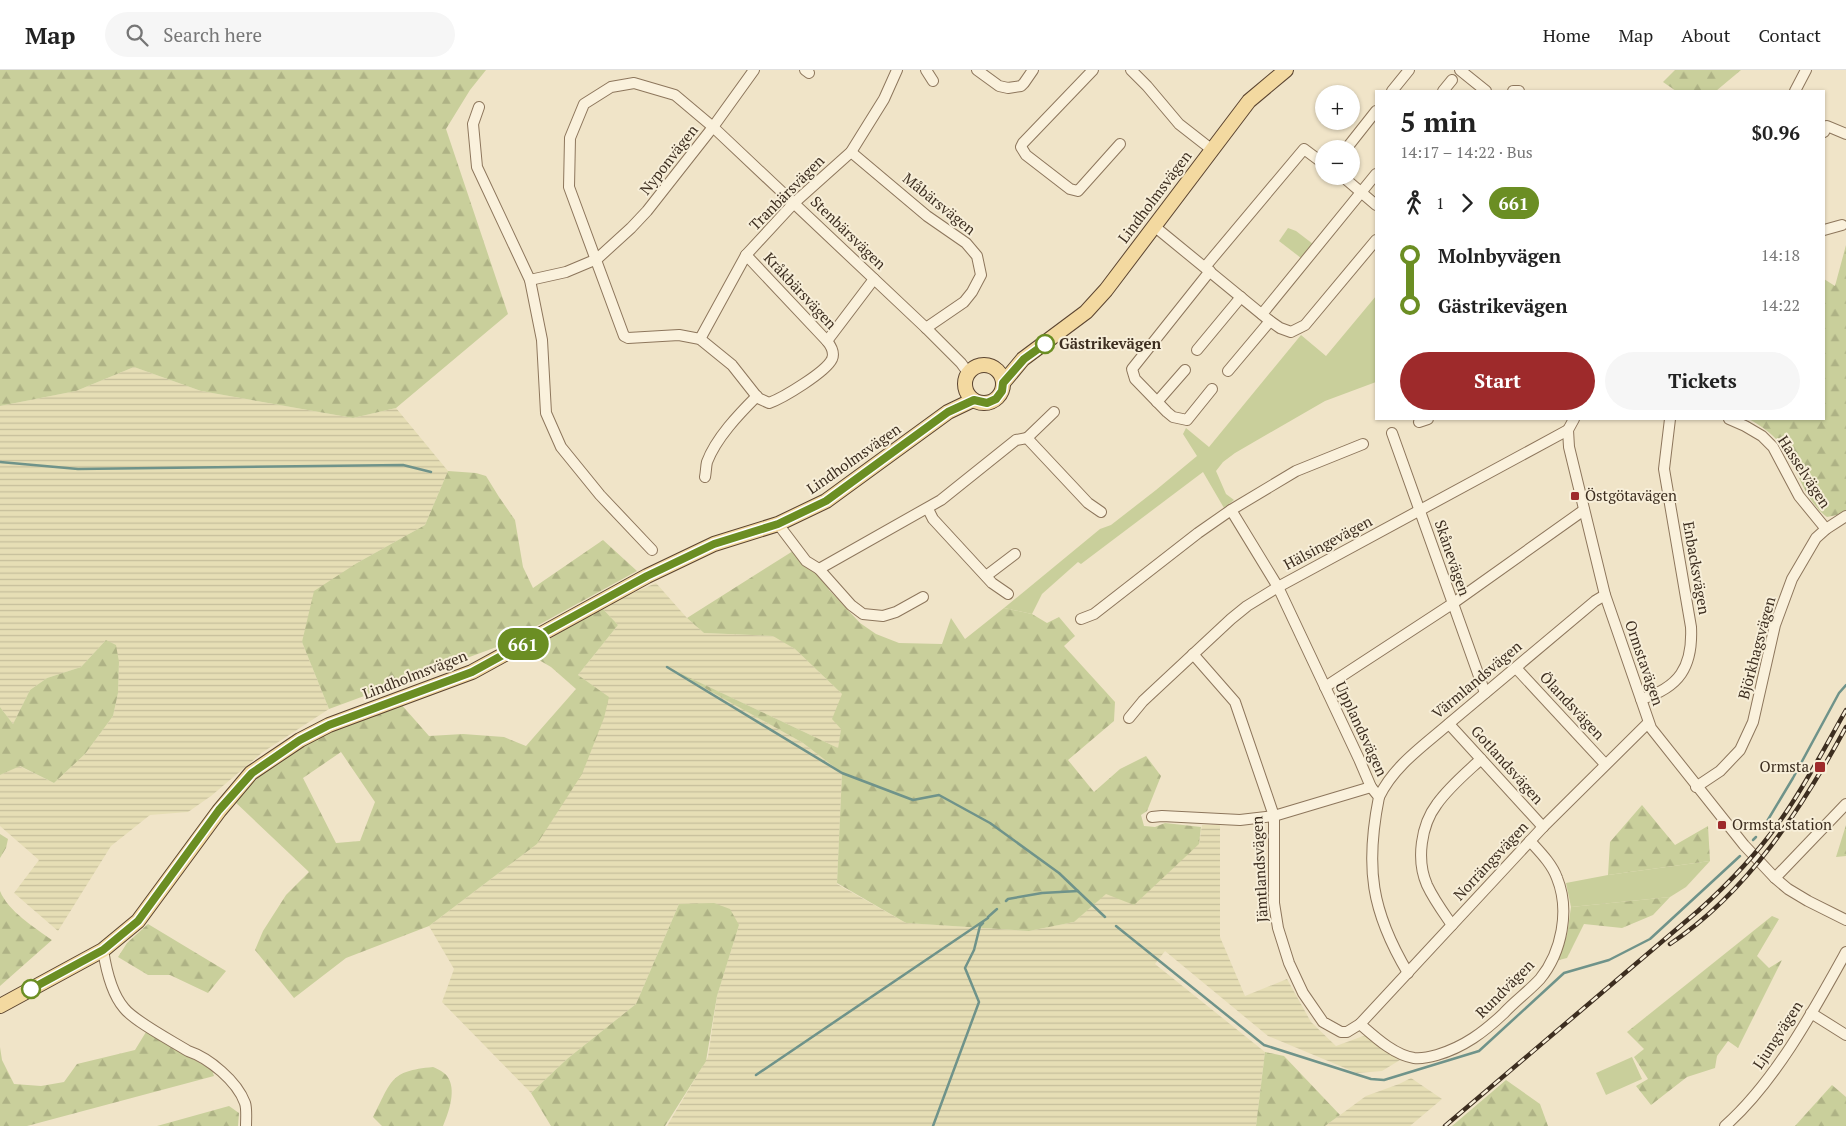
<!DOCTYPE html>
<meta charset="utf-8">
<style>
body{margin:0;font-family:"PT Serif",serif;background:#f6f6f6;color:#222;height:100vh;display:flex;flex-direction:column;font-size:19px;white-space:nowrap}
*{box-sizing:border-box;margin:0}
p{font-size:16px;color:#767676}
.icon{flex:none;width:28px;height:28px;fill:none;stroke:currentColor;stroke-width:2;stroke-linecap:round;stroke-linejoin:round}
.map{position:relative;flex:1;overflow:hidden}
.panel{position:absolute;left:1375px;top:20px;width:450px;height:330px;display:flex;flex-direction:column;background:#fff;border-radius:0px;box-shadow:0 1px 4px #0004}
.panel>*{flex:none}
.badge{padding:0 10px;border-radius:16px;font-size:18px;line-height:32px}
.tools{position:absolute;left:1315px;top:15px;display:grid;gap:10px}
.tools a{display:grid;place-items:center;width:45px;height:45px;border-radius:50%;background:#fff;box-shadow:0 1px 4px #0004;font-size:25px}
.map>.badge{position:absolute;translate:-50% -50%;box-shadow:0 0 0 2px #fff}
.legs{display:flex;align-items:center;gap:8px;height:55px;padding:0 25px;font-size:16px}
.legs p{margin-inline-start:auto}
.headline{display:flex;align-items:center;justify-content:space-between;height:85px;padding:0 25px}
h1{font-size:28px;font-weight:700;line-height:38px}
.cta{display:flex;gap:10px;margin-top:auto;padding:10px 25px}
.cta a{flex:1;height:58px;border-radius:30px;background:#9e2a2b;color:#fff;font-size:20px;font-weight:700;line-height:58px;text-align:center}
.cta a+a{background:#f6f6f6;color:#222}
ul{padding:0 25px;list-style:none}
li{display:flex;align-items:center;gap:18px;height:50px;font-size:19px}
li i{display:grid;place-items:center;width:8px;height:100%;margin:0 6px;background:currentColor}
li i::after{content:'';width:12px;height:12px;margin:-6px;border:4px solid;border-radius:50%;background:#fff}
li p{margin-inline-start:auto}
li:first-child i{background:linear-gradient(#0000 50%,currentColor 0)}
li:last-child i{background:linear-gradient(currentColor 50%,#0000 0)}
header{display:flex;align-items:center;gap:30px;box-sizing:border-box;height:70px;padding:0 25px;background:#fff;border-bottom:1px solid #e0e0e0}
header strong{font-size:24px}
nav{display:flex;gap:28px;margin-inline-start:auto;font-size:18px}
.search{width:350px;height:45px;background:#f6f6f6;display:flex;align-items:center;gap:12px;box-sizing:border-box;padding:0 18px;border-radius:28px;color:#767676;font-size:19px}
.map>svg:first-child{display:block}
</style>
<header>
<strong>Map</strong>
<div class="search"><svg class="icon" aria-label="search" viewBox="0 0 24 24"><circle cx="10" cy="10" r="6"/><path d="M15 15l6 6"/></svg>Search here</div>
<nav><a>Home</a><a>Map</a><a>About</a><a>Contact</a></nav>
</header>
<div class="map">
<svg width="1846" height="1056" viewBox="0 0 1846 1056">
<defs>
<pattern id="farmland-rules" width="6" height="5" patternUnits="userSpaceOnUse" patternTransform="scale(1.25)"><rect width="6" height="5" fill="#e6deb5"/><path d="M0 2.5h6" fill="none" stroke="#c6bf9b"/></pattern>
<pattern id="forest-firs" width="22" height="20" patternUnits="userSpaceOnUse" patternTransform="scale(1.25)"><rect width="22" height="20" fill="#c9cf9b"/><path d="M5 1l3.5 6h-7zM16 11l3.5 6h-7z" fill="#aeb285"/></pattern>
</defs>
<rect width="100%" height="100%" fill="#f0e4c8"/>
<g fill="url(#farmland-rules)">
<polygon points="134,297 201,321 353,348 396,338 448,401 425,455 357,493 302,572 329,639 263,682 211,726 188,742 150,745 111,776 58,861 14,823 39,790 0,756 0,705 19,696 54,713 85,684 113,646 118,623 119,592 106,570 81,597 47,608 30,620 13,654 0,637 0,336 76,321"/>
<polygon points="656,513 687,548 704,563 775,566 795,579 842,624 841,659 838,678 677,602 803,673 842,703 837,814 906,853 1029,861 1074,852 1106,823 1199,774 1202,755 1220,755 1220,867 1245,926 1287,909 1311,952 1336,976 1366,965 1400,990 1382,1001 1357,1003 1268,966 1165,881 1155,894 1265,982 1256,1056 667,1056 708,987 717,926 739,855 679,834 636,934 567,989 531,1023 442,932 454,899 429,856 537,774 608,627 578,605 618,555 601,537"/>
<polygon points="1411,1008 1442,1029 1410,1056 1325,1056 1366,1026 1399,1014"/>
</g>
<g fill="#c9cf9b">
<polygon points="1288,158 1296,161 1313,174 1301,188 1279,171"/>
<polygon points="1376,226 1376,312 1325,331 1235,383 1223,392 1216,401 1226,424 1234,430 1224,438 1203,402 1081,494 1078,492 1042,524 1032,544 1004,538 1100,459 1111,455 1156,420 1197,386 1183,364 1186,358 1209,377 1301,265 1326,286"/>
<polygon points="1710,791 1686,817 1670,827 1571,837 1566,813 1608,805"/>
<polygon points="1632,987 1642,1009 1606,1025 1596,1003"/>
</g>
<g fill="url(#forest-firs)" fill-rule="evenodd">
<polygon points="0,0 486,0 470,20 446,59 508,244 396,338 353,348 201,321 134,297 76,321 0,336"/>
<polygon points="1675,0 1741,0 1716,21 1676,21 1663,12"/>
<path d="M1846,175V440L1842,444L1827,447C1805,431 1798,401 1784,378C1776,367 1760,354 1748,349H1824V209L1835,216Z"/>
<polygon points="448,401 476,403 486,406 499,427 515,450 523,497 533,518 603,470 637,501 502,575 329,639 302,572 314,521 357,493 425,455"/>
<polygon points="793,481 813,502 816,502 824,505 829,520 860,553 876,564 899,573 942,574 951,548 965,569 1004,538 1032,544 1047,553 1059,547 1075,566 1064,576 1115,632 1114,651 1068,690 1094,722 1120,699 1146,686 1161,706 1147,741 1141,745 1144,756 1155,757 1165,753 1201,757 1199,774 1134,835 1106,824 1074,852 1029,861 906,853 837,813 842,703 803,673 667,597 838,678 841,659 832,649 842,624 795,579 773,566 704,563 687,548"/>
<path d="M601,537L618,555L578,605L609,627L604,648L582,704L537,774L429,856L346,888L294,928L255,880L263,861L286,825L309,802L233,730L275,693L329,659L400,633L429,666L463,664L504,667L526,676L576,619L551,597L527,583ZM341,682L375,732L360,771L336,773L303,708Z"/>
<polygon points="106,570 116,575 119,592 118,623 113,646 85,684 54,713 20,696 0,705 0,637 13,654 30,620 47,608 81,597"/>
<polygon points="1642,735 1675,775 1708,756 1710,791 1608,805 1610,772"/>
<polygon points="1846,755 1846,786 1836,787"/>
<polygon points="0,764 8,769 6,778 0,788"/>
<path d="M0,821C8,841 35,858 52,870L0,916Z"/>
<polygon points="1670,827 1653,845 1622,858 1584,854 1567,888 1555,891 1567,865 1571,837"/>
<polygon points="714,833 730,839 739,855 717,926 706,991 665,1056 551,1056 531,1023 567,989 636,934 679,834"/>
<polygon points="1772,846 1779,849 1757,886 1769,898 1782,890 1738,978 1728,971 1717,986 1715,998 1687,1007 1651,1035 1636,1016 1648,1009 1634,987 1644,979 1627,962"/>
<polygon points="148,854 226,901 208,923 170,905 148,905 118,887 127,873"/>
<polygon points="146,962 212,1000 214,1006 27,1056 0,1056 0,977 2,990 14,1014 41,1016 64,1012 77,994 135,980"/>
<polygon points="1265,982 1284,986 1340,1045 1325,1056 1256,1056"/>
<path d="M433,997C438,999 444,1002 447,1006C457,1019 449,1042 443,1056H382L373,1047C392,1011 389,1001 433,997Z"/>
<polygon points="1506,1010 1540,1034 1548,1056 1452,1056"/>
<polygon points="1832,1015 1846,1027 1846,1056 1795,1056"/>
<polygon points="229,1036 239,1043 238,1056 157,1056"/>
</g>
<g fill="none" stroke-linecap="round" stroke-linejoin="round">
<g stroke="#6f938a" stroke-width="2.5">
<polyline points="0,392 78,399 403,395 431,402"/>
<polyline points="667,597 842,703 913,730 939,725 990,753 1059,803 1105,847"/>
<polyline points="1763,758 1793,708 1839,623 1846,615"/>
<polyline points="1753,770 1756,767"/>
<polyline points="1006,831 1008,829 1042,823 1078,821"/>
<polyline points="988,847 997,839"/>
<polyline points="1116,856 1264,975 1371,1009 1384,1010 1479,981 1564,903 1609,890 1650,869 1740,786"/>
<polyline points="756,1005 988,848"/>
<polyline points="933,1056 979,932 965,898 974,880 980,856 983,853"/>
</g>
<defs>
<g id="minor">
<polyline points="805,0 809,3"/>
<polyline points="926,0 933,11"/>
<polyline points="977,0 999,16 1008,18 1021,16 1024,13 1033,0"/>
<polyline points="1093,0 1023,73 1021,77 1026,85 1070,119 1078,121 1120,74"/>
<polyline points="1131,0 1147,16 1179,54 1211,79"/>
<polyline points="1460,0 1486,21"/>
<polyline points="1392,21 1409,0"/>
<polyline points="1443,21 1452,10"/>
<polyline points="1513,21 1519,21"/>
<polyline points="1795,21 1806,0"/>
<polyline points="479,37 473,54 477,97 530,210 542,270 546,343 561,377 600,425 652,480"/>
<polyline points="1824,62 1827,56 1846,64"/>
<polyline points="1346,79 1376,41"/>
<polyline points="851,82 927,146 966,173 977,186 981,205 972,222 964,232 926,258"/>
<polyline points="1342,106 1376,135"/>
<polyline points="1154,156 1270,251 1280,258 1291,262 1305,255 1376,170"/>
<polyline points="1824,160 1842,155"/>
<path d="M746,185L827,271C831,276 835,282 832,289C826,302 783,328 769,333L758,328L732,295L700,269L679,265L628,268L624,266L569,117L570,68L584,34L611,17L634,13L675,25L713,57L926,258L961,293L969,304"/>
<polyline points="1205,197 1304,79 1324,94"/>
<polyline points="1210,201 1132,299 1135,309 1167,342 1173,347 1187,350 1212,319"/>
<polyline points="530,210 566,202 597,189 631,158 647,141 713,57 754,0"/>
<polyline points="1262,244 1376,104"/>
<polyline points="700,269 746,185 794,133 851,82 884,29 897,0"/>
<polyline points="827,271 874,209"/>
<polyline points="1197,280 1241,227"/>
<polyline points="1228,301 1270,251"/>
<polyline points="1157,332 1185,300"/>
<polyline points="1574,349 1568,360 1569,377 1605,525 1651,658 1744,775 1775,808 1788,819 1808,831 1846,850"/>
<polyline points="1729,349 1745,356 1762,366 1773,377 1799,426 1826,459"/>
<polyline points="1419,352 1428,349"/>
<polyline points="1392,363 1485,623"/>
<polyline points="1027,368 1054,342"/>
<path d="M705,407C706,402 706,396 707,392C716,368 739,344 757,326"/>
<polyline points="928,439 933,449 992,513 1008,524"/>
<polyline points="1231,440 1296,401 1363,374"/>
<polyline points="778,454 806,491 819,499 851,535 863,544 883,546 896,542 923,527"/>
<polyline points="819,499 941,430 1016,370 1027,368 1088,433 1101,442"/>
<polyline points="986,506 1015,484"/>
<path d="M1081,549L1094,544L1198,463L1231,440L1278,517L1359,689L1371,717L1379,727C1365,797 1371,841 1408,903"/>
<polyline points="1193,584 1235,632 1274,746 1274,833 1278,858 1289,893 1303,923 1323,952 1341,962 1347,962 1360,954 1543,757 1648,653"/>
<polyline points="1516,598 1605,694"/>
<polyline points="1325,617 1452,534 1584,440"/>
<path d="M1641,629C1679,618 1693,597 1691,557L1664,399L1670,349"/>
<polyline points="1129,648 1143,631 1231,549 1247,536 1278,517 1568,360"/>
<polyline points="1449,654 1543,757"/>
<polyline points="1696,717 1720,701 1740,680 1753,652 1775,555 1792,509 1816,468 1826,459 1846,446"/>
<path d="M1379,727C1394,695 1426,674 1452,651C1499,611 1547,571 1595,531L1605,525"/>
<polyline points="1152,747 1162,746 1240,750 1274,746 1371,717"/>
<polyline points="1775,808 1846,734"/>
<path d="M1452,855C1443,842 1434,830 1427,815C1416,790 1421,755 1437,734C1449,717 1466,703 1481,689"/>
<path d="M103,880C106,899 111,923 124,938C134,951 172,971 188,981C209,988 237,1011 245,1033C247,1039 246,1049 246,1056"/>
<polyline points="1811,943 1846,965"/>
<path d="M1360,954C1375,967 1394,985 1414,988C1422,989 1430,987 1437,985C1464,977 1484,962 1504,943C1515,931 1529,921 1540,909C1562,882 1570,840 1557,808C1552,794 1540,782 1530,771"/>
<path d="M1725,1056C1775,1012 1814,940 1846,882"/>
</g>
<g id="major">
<circle cx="984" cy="314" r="19"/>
<polyline points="1003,313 1023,289 1086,242 1106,220 1249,31 1286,0"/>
<polyline points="0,936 103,880 138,851 219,741 251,703 300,670 329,655 472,602 647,506 714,474 778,454 826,431 948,342 973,330"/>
</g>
</defs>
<use href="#minor" stroke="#8d765c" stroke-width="12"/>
<use href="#major" stroke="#5b4430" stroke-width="16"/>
<use href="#minor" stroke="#faf1dc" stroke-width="10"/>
<use href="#major" stroke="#f3d9a0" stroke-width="14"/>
<defs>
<g id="rail">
<path d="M1670,874C1748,822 1802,738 1846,657"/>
<path d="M1445,1056L1698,841C1728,814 1756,785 1780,751C1805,716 1825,677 1846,640"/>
</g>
</defs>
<use href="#rail" stroke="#3d2e20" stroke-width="4.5"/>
<use href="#rail" stroke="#f7eed8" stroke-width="2.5" stroke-dasharray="8" stroke-linecap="butt"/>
</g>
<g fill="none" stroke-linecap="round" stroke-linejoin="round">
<defs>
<polyline id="line-1" points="31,919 103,880 138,851 219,740 252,703 300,670 329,655 472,602 647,506 714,474 778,454 826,431 948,342 974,330 987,333 996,329 1002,321 1003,313 1024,289 1045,274"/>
</defs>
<use href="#line-1" stroke="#fff" stroke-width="11"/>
<use href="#line-1" stroke="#6b8e23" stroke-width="8"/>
</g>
<g fill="#fff" stroke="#6b8e23" stroke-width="2.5">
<circle cx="1045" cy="274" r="9"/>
<circle cx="31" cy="919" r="9"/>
</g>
<g fill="#9e2a2b" stroke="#f7eed8" stroke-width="2">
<rect x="1570" y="421" width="10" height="10" rx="2.5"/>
<rect x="1814" y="691" width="12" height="12" rx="2.5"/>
<rect x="1717" y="750" width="10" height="10" rx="2.5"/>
</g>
<g text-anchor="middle" stroke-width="4" stroke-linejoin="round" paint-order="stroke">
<g font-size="15" fill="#3d2e20" stroke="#f7eed8">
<text transform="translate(669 90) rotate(-52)" y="5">Nyponvägen</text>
<text transform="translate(787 123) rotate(-45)" y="5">Tranbärsvägen</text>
<text transform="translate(1155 127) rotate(-53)" y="5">Lindholmsvägen</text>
<text transform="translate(939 134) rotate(39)" y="5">Måbärsvägen</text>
<text transform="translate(848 163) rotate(44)" y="5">Stenbärsvägen</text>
<text transform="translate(800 221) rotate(47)" y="5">Kråkbärsvägen</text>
<text transform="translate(854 389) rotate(-35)" y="5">Lindholmsvägen</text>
<text transform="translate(1804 402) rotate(57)" y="5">Hasselvägen</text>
<text transform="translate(1328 473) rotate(-28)" y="5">Hälsingevägen</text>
<text transform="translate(1452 488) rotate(71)" y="5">Skånevägen</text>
<text transform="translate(1696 498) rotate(80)" y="5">Enbacksvägen</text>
<text transform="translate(1757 578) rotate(-75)" y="5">Björkhagsvägen</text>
<text transform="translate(1644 593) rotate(71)" y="5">Ormstavägen</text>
<text transform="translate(415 605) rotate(-21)" y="5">Lindholmsvägen</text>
<text transform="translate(1477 610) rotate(-40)" y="5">Värmlandsvägen</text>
<text transform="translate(1572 636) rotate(47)" y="5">Ölandsvägen</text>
<text transform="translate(1361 659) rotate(65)" y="5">Upplandsvägen</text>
<text transform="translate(1507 695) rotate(48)" y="5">Gotlandsvägen</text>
<text transform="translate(1491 791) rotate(-47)" y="5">Norrängsvägen</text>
<text transform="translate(1260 799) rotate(-93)" y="5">Jämtlandsvägen</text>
<text transform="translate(1505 919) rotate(-45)" y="5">Rundvägen</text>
<text transform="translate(1778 965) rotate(-57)" y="5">Ljungvägen</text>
</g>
<g font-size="15" font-weight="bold" fill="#3d2e20" stroke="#f7eed8" text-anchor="start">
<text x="1059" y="279">Gästrikevägen</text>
</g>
<g font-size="15" fill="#3d2e20" stroke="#f7eed8" text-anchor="start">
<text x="1585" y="431">Östgötavägen</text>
<text x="1809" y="702" text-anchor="end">Ormsta</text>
<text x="1732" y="760">Ormsta station</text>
</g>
</g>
</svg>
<div class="tools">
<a>+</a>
<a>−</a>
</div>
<b class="badge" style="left:523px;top:574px;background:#6b8e23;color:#fff">661</b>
<section class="panel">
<div class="headline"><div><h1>5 min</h1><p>14:17 – 14:22 · Bus</p></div><b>$0.96</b></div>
<div class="legs"><svg class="icon" aria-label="walk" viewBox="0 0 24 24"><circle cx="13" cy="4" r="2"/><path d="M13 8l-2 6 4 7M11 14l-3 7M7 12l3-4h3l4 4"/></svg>1<svg class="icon" aria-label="forward" viewBox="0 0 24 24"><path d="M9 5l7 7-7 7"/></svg><b class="badge" style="background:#6b8e23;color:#fff">661</b></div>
<ul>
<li><i style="color:#6b8e23"></i><b>Molnbyvägen</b><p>14:18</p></li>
<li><i style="color:#6b8e23"></i><b>Gästrikevägen</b><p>14:22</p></li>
</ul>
<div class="cta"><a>Start</a><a>Tickets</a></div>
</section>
</div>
